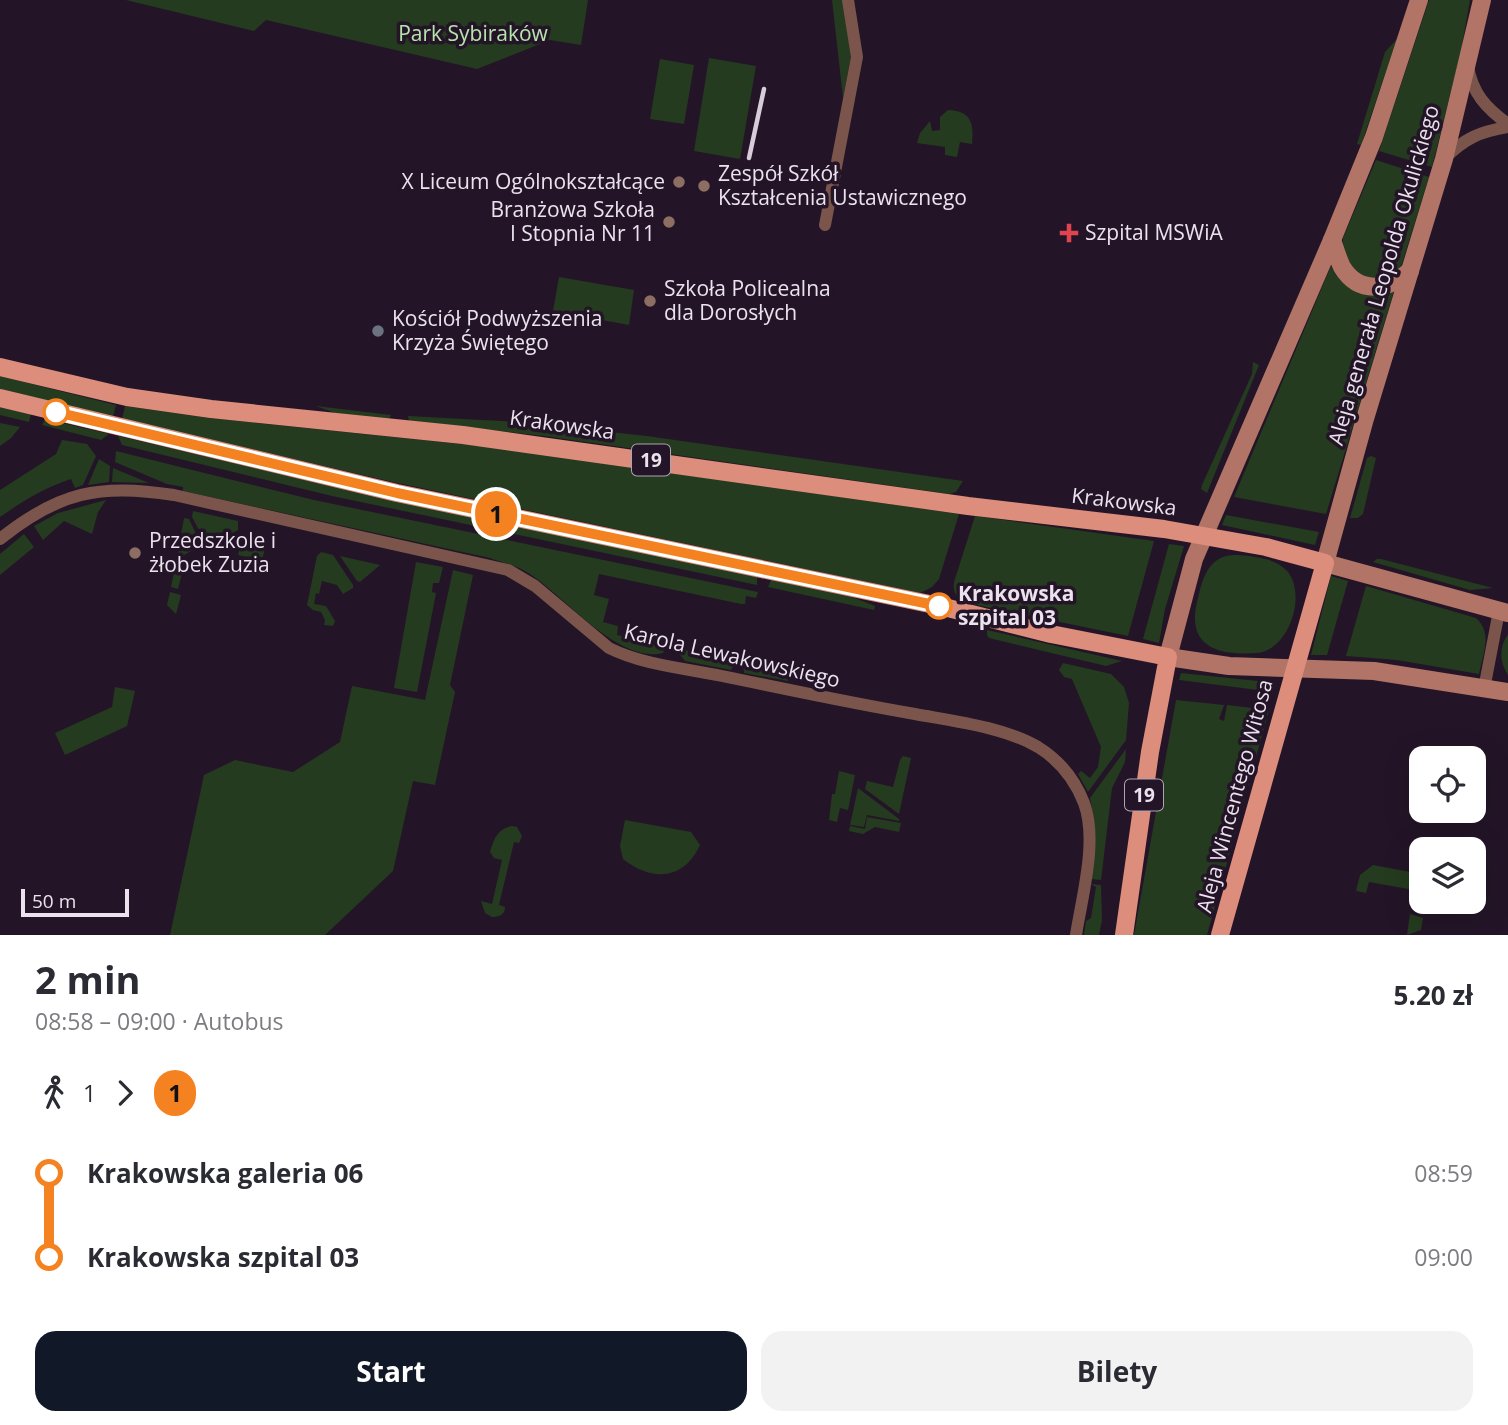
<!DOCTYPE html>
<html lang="pl">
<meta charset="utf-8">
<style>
body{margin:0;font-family:"Open Sans",sans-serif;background:#f2f2f3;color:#2b2b33;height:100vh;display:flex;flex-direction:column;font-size:26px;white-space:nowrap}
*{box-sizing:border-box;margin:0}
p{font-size:23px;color:#7c7c81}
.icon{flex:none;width:38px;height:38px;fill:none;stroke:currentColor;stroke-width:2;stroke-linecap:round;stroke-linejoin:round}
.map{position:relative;height:935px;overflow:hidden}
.sheet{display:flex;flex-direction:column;background:#fff;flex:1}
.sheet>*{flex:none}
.badge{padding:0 14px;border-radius:23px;font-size:24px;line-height:46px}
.controls{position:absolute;left:1409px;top:746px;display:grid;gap:14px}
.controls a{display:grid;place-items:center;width:77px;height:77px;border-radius:14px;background:#fff;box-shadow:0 7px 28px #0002;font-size:35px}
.scale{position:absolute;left:21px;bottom:18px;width:108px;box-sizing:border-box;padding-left:7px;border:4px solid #ebe2ee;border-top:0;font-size:19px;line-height:24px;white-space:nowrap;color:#ebe2ee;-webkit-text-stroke:5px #231527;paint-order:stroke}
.map>.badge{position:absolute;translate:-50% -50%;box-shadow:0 0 0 4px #fff}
.legs{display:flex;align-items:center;gap:10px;height:77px;padding:0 35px;font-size:23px}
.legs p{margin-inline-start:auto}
.summary{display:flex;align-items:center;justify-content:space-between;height:119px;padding:0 35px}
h1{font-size:38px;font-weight:700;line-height:52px}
.cta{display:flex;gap:14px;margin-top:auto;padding:14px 35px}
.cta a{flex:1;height:80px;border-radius:21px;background:#111827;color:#fff;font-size:28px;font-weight:700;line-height:80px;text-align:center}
.cta a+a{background:#f2f2f3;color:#2b2b33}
ul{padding:0 35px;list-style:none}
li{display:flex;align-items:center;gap:24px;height:84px;font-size:26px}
li i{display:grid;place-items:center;width:10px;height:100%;margin:0 9px;background:currentColor}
li i::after{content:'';width:18px;height:18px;margin:-9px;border:5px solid;border-radius:50%;background:#fff}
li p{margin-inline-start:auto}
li:first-child i{background:linear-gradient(#0000 50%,currentColor 0)}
li:last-child i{background:linear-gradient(currentColor 50%,#0000 0)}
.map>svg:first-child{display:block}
</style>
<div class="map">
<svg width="1508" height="935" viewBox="0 0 1508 935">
<rect width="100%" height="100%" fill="#231527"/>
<g fill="#243b1f">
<polygon points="126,0 588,0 581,45 550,40 477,69 266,20 254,31"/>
<polygon points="832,0 843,0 851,56 843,98"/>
<polygon points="1429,0 1470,0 1461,51 1432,167 1379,151"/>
<polygon points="1397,39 1361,145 1357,144 1385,52"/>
<polygon points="709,58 756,66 740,159 694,151"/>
<polygon points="660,59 694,65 684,124 650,119"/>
<path d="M948,110C972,111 974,124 972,144L960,142L957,157L945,155V147L917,143L920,133L930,121L932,131L940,130V117Z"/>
<path d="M1376,160L1429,177L1400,270L1390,277L1366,279C1352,268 1342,256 1343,238Z"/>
<path d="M1331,266C1343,291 1369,302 1394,291L1326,514L1234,497Z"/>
<polygon points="559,277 634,290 629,325 553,311"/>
<polygon points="1253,362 1259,365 1207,493 1201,489 1202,485 1252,374"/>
<polygon points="0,376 116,405 113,417 0,389"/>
<polygon points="125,406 209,418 500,448 959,514 939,579 932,587 920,593 393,482 122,419"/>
<polygon points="316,406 391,415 389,419 335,413"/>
<polygon points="0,407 31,414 29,422 0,415"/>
<polygon points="408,416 517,422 647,436 963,481 956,492 949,494 544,436 414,422 409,421"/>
<polygon points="45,419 105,433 109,434 101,440 42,425"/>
<polygon points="0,423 20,427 11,438 0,446"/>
<polygon points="118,436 345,489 757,577 757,585 332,496 122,445"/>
<path d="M62,440L87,444L96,456L83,485L75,488L71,479C44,488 23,501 0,517V490L56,454Z"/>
<path d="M116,451L314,500L758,592L756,598L746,596L745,604H741L599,574L594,595L609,599L603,622L618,626L617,635L666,646L663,653C619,664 564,596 530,574C519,566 503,563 490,558L183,491V487L167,484L115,462Z"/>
<polygon points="1371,456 1376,458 1363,514 1358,518 1350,518 1367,458"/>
<polygon points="99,459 110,466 109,482 88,485"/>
<polygon points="113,468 149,483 112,482"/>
<polygon points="106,500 98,512 92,534 64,521 43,540 34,526 58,513"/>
<polygon points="193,511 238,521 238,530 217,543 205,541 192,517"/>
<polygon points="1226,515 1319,532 1315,545 1222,525"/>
<path d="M975,516L1154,541L1128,636L967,603C956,599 953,593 954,582Z"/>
<polygon points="184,518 189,519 199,540 198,547 184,555 183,558 177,557"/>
<polygon points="24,534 34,547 0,575 0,554"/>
<polygon points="244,536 264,540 266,544 262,561 238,555 242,538"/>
<polygon points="1169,544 1184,546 1165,609 1159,643 1143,639"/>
<polygon points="321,552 333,555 353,585 353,588 343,594 337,585 322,581 319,594 316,593 314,604 326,606 335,621 333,626 324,625 325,620 321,612 313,610 307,605 317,556"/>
<path d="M1237,555C1252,556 1276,558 1287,571C1307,593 1290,650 1257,653C1215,656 1185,645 1198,598C1203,576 1210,554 1237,555Z"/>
<polygon points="340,556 380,565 360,582 357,581"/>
<polygon points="1377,559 1381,559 1493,588 1470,590 1373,562"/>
<polygon points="176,562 184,565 178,589 171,587"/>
<polygon points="416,562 443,567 439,583 433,583 432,592 436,593 417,692 394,688"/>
<polygon points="453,570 473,575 450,685 455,692 435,785 413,781 393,871 325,935 170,935 204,775 235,760 293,772 340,742 352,686 425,700"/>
<polygon points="1331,576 1348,581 1327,655 1311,655"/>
<polygon points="771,580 852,597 875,606 874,610 768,587"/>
<path d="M1366,586L1476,618C1493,633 1483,654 1479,674L1397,660L1346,656Z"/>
<polygon points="170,592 181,595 176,614 167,605"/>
<polygon points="987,630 1122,661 1106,666 989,638 987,635"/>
<path d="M1508,634V675C1499,662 1499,647 1508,634Z"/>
<polygon points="679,649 730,659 731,656 738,658 731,670 685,661 680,655"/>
<polygon points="743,659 830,674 829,679 790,671 788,681 744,673"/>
<polygon points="1063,663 1111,674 1124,687 1129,703 1126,740 1088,792 1078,774 1081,771 1090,778 1098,767 1101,747 1072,679 1064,677 1059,670"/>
<polygon points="1181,673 1276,683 1273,692 1179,680"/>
<polygon points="115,687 135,691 127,726 65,755 55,733 112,707"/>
<polygon points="1176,700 1224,705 1219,719 1224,721 1227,705 1269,710 1207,935 1134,935"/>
<path d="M1126,749L1125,762L1112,788L1101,880L1091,879C1096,850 1096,826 1090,798Z"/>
<polygon points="903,756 911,758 899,814 865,789 867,781 893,787 900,760"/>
<polygon points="839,771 855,775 848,810 840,808 837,822 829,820 832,794 835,794"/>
<polygon points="858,788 899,819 899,821 867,815 864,827 850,825"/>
<polygon points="867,817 901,823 899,832 875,827 863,834 849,831 850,826 865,829"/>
<path d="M625,820L691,832L700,845C684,880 652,882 623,859L620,846Z"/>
<path d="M512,826L517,827L522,836L519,843L514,842L499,905L505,907C505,915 499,917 492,917L485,913L481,901L492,904L502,860L494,858L490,852C494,839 497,829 512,826Z"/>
<polygon points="1373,865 1421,874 1421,901 1427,901 1426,904 1412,903 1414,890 1369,882 1366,893 1356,891 1360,875"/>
<polygon points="1091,884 1101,885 1102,920 1099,935 1084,935 1086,921 1091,918 1096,887"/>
<polygon points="1410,914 1423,918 1421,930 1407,935"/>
</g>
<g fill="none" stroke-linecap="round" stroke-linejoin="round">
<g stroke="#7b554b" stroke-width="12">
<path d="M1468,66C1472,93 1486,108 1508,124"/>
<path d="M1444,159C1465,138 1479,132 1508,127"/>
<polyline points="825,225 857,57 848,0"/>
<path d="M0,539C60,491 99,484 174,495L508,570L535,586L609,648C643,665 684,668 722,676C786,689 850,703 915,714C953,721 1004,727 1038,747C1059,760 1075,780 1084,803C1098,841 1082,896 1076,935"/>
<polyline points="1484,689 1499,611"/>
</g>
<g stroke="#b17466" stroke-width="18">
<polyline points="1419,0 1374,137 1332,240 1194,559 1168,657 1229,666 1374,671 1508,692"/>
<polyline points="1482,0 1444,159 1364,422 1325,563 1508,613"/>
<path d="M1332,240C1335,248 1338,259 1342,267C1359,295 1389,290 1410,271"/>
</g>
<g stroke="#dc8d7b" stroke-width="18">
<polyline points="0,367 127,397 211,409 463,435 968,506 1164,529 1266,547 1325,563 1220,935"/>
<polyline points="0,398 397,493 944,607 1051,634 1168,657 1150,752 1124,935"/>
</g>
<polyline stroke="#d7cdda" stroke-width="4.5" points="749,158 764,89"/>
</g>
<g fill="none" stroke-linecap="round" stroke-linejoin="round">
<defs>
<polyline id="line-1" points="56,412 397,493 939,606"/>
</defs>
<use href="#line-1" stroke="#fff" stroke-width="16"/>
<use href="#line-1" stroke="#f58220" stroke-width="10"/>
</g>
<g fill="#8d6e63" stroke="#231527" stroke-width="2.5">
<circle cx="679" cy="182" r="7"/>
<circle cx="704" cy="186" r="7"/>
<circle cx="669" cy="222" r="7"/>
<circle cx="650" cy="301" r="7"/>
<circle cx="135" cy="553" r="7"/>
</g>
<path fill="#e0444e" stroke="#231527" stroke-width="2.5" d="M1065.5 222.5h7v7h7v7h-7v7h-7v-7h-7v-7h7z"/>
<circle fill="#6b7280" stroke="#231527" stroke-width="2.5" cx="378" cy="331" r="7"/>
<g fill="#fff" stroke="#f58220" stroke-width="3.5">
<circle cx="56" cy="412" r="12"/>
<circle cx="939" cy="606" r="12"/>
</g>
<g text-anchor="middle" stroke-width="7" stroke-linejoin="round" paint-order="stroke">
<g fill="#231527" stroke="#afa4b2" stroke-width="2">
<rect x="632" y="444.5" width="38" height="31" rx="5"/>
<rect x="1125" y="779.5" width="38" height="31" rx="5"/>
</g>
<g font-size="19" font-weight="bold" fill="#ebe2ee">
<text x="651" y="467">19</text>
<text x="1144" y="802">19</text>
</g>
<g font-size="21" fill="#b6e4ac" stroke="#231527">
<text x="473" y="41">Park Sybiraków</text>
</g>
<g font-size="21" fill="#ebe2ee" stroke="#231527" text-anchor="start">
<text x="718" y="181">Zespół Szkół<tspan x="718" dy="24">Kształcenia Ustawicznego</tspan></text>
<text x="665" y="189" text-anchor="end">X Liceum Ogólnokształcące</text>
<text x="655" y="217" text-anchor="end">Branżowa Szkoła<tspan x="655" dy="24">I Stopnia Nr 11</tspan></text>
<text x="1085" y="240">Szpital MSWiA</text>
<text x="664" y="296">Szkoła Policealna<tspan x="664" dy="24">dla Dorosłych</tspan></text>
<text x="392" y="326">Kościół Podwyższenia<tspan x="392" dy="24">Krzyża Świętego</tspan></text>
<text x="149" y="548">Przedszkole i<tspan x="149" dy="24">żłobek Zuzia</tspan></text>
</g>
<g font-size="21" fill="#ebe2ee" stroke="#231527">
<text transform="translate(1384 275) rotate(-74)" y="7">Aleja generała Leopolda Okulickiego</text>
<text transform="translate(562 425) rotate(8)" y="7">Krakowska</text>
<text transform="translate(1124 502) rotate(7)" y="7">Krakowska</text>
<text transform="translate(732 656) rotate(13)" y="7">Karola Lewakowskiego</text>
<text transform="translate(1235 796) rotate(-75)" y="7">Aleja Wincentego Witosa</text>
</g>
<g font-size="21" font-weight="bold" fill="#ebe2ee" stroke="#231527" text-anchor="start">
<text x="958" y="601">Krakowska<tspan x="958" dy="24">szpital 03</tspan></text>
</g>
</g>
</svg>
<div class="controls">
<a><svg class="icon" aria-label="locate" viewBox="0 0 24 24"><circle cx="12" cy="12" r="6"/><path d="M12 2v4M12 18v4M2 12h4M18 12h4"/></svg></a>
<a><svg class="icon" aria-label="layers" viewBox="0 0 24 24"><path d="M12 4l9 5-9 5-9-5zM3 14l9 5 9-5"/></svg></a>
</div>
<div class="scale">50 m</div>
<b class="badge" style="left:496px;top:514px;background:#f58220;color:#111">1</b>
</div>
<section class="sheet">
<div class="summary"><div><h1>2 min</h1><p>08:58 – 09:00 · Autobus</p></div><b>5.20 zł</b></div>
<div class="legs"><svg class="icon" aria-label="walk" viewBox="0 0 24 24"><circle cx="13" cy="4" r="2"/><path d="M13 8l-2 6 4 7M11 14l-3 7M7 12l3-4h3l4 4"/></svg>1<svg class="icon" aria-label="forward" viewBox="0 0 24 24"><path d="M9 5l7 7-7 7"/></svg><b class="badge" style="background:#f58220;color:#111">1</b></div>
<ul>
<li><i style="color:#f58220"></i><b>Krakowska galeria 06</b><p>08:59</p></li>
<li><i style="color:#f58220"></i><b>Krakowska szpital 03</b><p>09:00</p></li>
</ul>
<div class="cta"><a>Start</a><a>Bilety</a></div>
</section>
